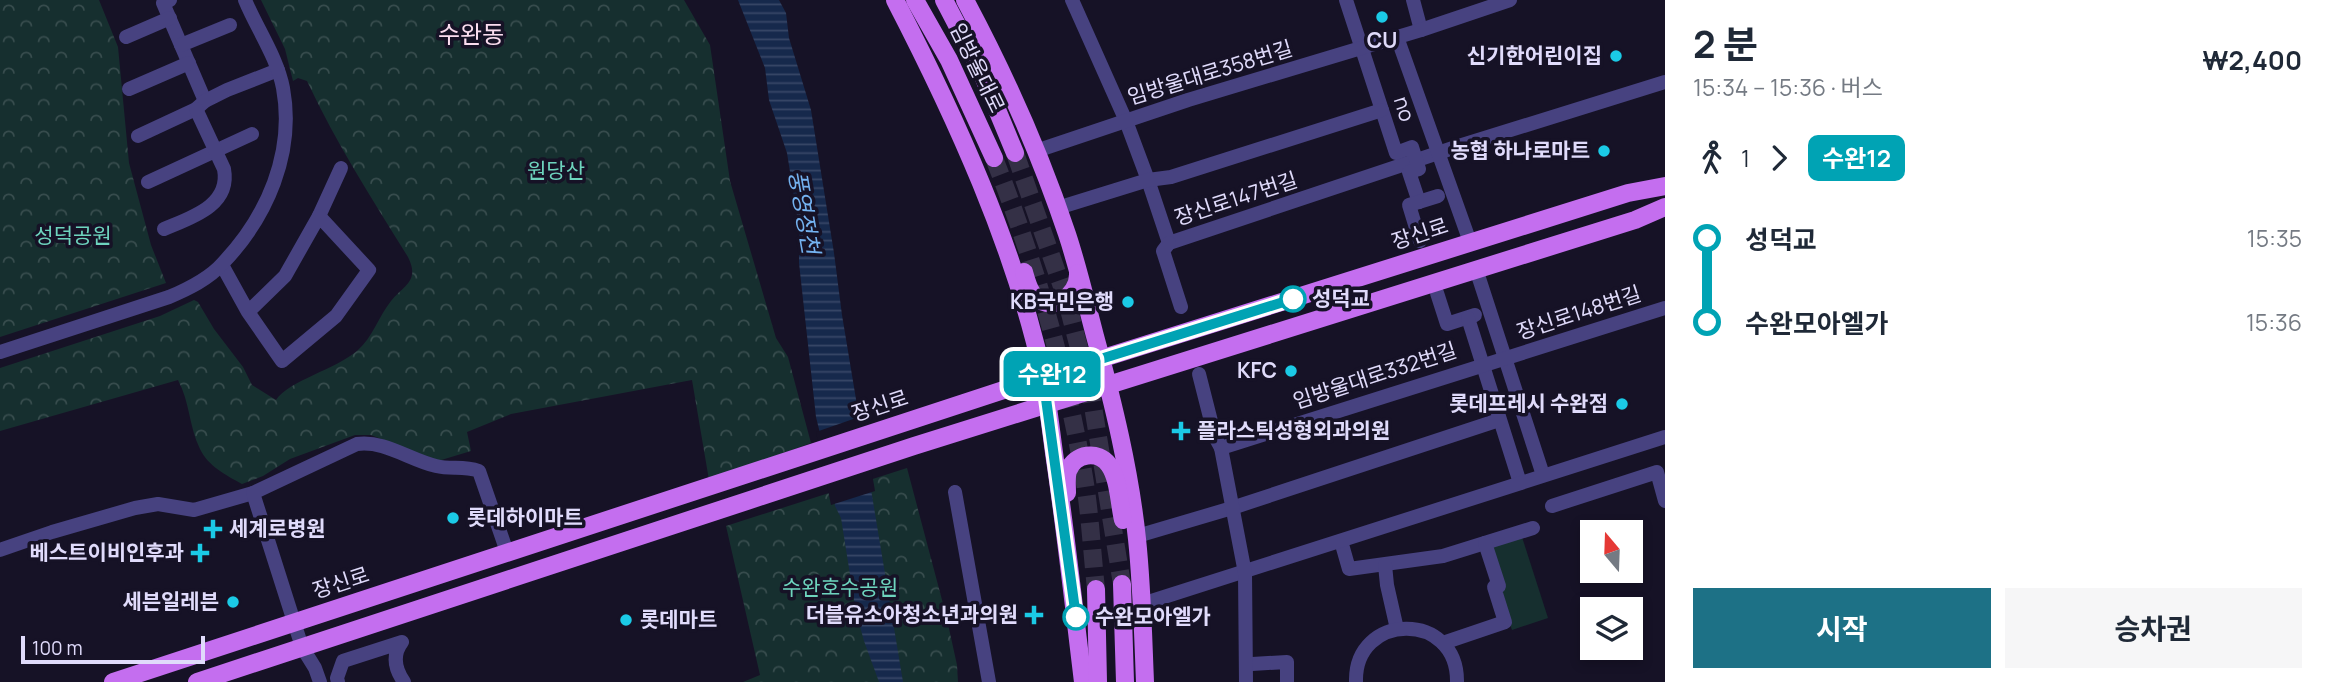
<!DOCTYPE html>
<html lang="ko">
<meta charset="utf-8">
<style>
body{margin:0;font-family:Manrope,"Noto Sans KR",sans-serif;background:#f6f6f7;color:#1f2937;height:100vh;display:flex;flex-direction:column;font-size:26px;white-space:nowrap}
*{box-sizing:border-box;margin:0}
p{font-size:23px;color:#747a83}
.icon{flex:none;width:38px;height:38px;fill:none;stroke:currentColor;stroke-width:2;stroke-linecap:round;stroke-linejoin:round}
.map{position:relative;flex:1;overflow:hidden}
.panel{display:flex;flex-direction:column;background:#fff;width:665px}
.panel>*{flex:none}
.badge{padding:0 14px;border-radius:10px;font-size:24px;line-height:46px}
.needle{width:46px;rotate:341deg}
.fabs{position:absolute;left:1580px;top:520px;display:grid;gap:14px}
.fabs a{display:grid;place-items:center;width:63px;height:63px;border-radius:0px;background:#fff;box-shadow:0 4px 10px #0003;font-size:35px}
.scale{position:absolute;left:21px;bottom:18px;width:184px;box-sizing:border-box;padding-left:7px;border:4px solid #e0dbfb;border-top:0;font-size:19px;line-height:24px;white-space:nowrap;color:#e0dbfb;-webkit-text-stroke:5px #161226;paint-order:stroke}
.map>.badge{position:absolute;translate:-50% -50%;box-shadow:0 0 0 4px #fff}
.legs{display:flex;align-items:center;gap:10px;height:77px;padding:0 28px;font-size:23px}
.legs p{margin-inline-start:auto}
.head{display:flex;align-items:center;justify-content:space-between;height:119px;padding:0 28px}
h1{font-size:38px;font-weight:700;line-height:52px}
.button{display:flex;gap:14px;margin-top:auto;padding:14px 28px}
.button a{flex:1;height:80px;border-radius:0px;background:#1d7186;color:#fff;font-size:28px;font-weight:700;line-height:80px;text-align:center}
.button a+a{background:#f6f6f7;color:#1f2937}
ul{padding:0 28px;list-style:none}
li{display:flex;align-items:center;gap:24px;height:84px;font-size:26px}
li i{display:grid;place-items:center;width:10px;height:100%;margin:0 9px;background:currentColor}
li i::after{content:'';width:18px;height:18px;margin:-9px;border:5px solid;border-radius:50%;background:#fff}
li p{margin-inline-start:auto}
li:first-child i{background:linear-gradient(#0000 50%,currentColor 0)}
li:last-child i{background:linear-gradient(currentColor 50%,#0000 0)}
main{display:flex;flex:1;min-height:0}
.map>svg:first-child{display:block}
</style>
<main>
<div class="map">
<svg width="1665" height="682" viewBox="0 0 1665 682">
<defs>
<pattern id="forest-crowns" width="20" height="18" patternUnits="userSpaceOnUse" patternTransform="scale(1.75)"><rect width="20" height="18" fill="#162f2f"/><path d="M2 6a3 3 0 1 1 6 0M12 15a3 3 0 1 1 6 0" fill="none" stroke="#384d4e"/></pattern>
<pattern id="water-rules" width="6" height="5" patternUnits="userSpaceOnUse" patternTransform="scale(1.75)"><rect width="6" height="5" fill="#16294c"/><path d="M0 2.5h6" fill="none" stroke="#384767"/></pattern>
</defs>
<rect width="100%" height="100%" fill="#161226"/>
<g fill="url(#forest-crowns)">
<polygon points="0,0 99,0 118,47 129,163 151,245 166,283 0,337"/>
<path d="M261,0H684L710,45L730,181L776,338L788,357L811,443L709,480L692,380L511,414L467,432L471,451L438,461L371,435H355L290,459L263,476L242,484C226,475 208,466 200,449C189,427 190,402 178,380L0,431V368L160,316L194,300L198,302L214,329L243,367L252,385L276,400C288,381 337,369 358,350C372,338 379,316 391,301C404,285 420,281 408,257C372,199 336,143 307,81L298,78L293,81L285,49Z"/>
<polygon points="907,468 946,615 957,665 958,682 743,682 760,675 726,526"/>
</g>
<polygon fill="#162f2f" points="1522,537 1548,618 1512,630 1498,591 1490,547"/>
<polygon fill="url(#water-rules)" points="738,0 779,0 786,13 789,38 811,110 834,253 842,315 903,682 879,682 864,641 856,612 841,518 835,506 833,486 816,417 799,263 799,228 787,153 769,100 765,68"/>
<polygon fill="#161226" points="862,416 875,491 831,505 816,432"/>
<g fill="none" stroke-linecap="round" stroke-linejoin="round">
<g stroke="#343046" stroke-width="18" stroke-dasharray="18 9" stroke-linecap="butt">
<polyline points="1015,153 1066,298 1091,394 1122,584"/>
<path d="M994,158C1035,262 1065,367 1084,477C1090,514 1092,552 1096,589"/>
</g>
<g stroke="#474280" stroke-width="14">
<polyline points="170,0 163,3 205,101"/>
<polyline points="1072,0 1126,121 1148,180 1169,243 1459,146 1665,82"/>
<polyline points="1346,0 1396,153 1412,147 1419,169 1409,172 1419,202"/>
<polyline points="1413,0 1421,30"/>
<polyline points="126,37 170,18"/>
<polyline points="1397,37 1470,242"/>
<polyline points="181,45 230,25"/>
<polyline points="129,89 189,63"/>
<polyline points="138,136 196,109 205,101 227,90 278,70"/>
<polyline points="1036,151 1188,100 1421,30 1510,0"/>
<polyline points="148,182 252,134"/>
<polyline points="1064,206 1148,180 1171,177 1382,110"/>
<polyline points="319,216 341,168"/>
<path d="M164,229C190,218 231,206 224,169L196,109"/>
<polyline points="1420,241 1409,205 1438,196"/>
<polyline points="1169,243 1163,251 1181,307"/>
<polyline points="222,265 248,312 282,361 336,316 369,270 319,216 285,276 248,312"/>
<polyline points="1476,269 1543,475"/>
<polyline points="1437,293 1447,324 1475,315"/>
<polyline points="1468,318 1520,483"/>
<path d="M0,352L169,297C188,289 209,279 223,263C267,217 295,153 283,88C277,57 257,29 245,0"/>
<polyline points="1199,374 1215,437 1221,448"/>
<polyline points="955,492 989,682"/>
<polyline points="1552,506 1657,472 1665,501"/>
<polyline points="1144,534 1232,508 1499,420"/>
<polyline points="1341,541 1349,569 1443,556 1533,528"/>
<polyline points="0,550 52,532 135,508 158,504 194,510 253,493"/>
<polyline points="1385,565 1387,585 1397,629"/>
<polyline points="1142,604 1665,437"/>
<polyline points="1443,643 1505,622 1494,587 1499,586 1485,543"/>
<polyline points="1252,664 1287,662 1287,682"/>
<path d="M320,682L315,668L302,647L253,493L357,444C384,440 410,460 436,466C452,470 462,465 479,471L507,552"/>
<path d="M338,682L337,678L343,661L402,642C392,655 395,669 404,682"/>
<polyline points="1246,682 1245,573 1221,448 1665,308"/>
<path d="M1356,682C1354,612 1458,610 1457,682"/>
</g>
<g stroke="#c46eef" stroke-width="18">
<path d="M895,0C955,116 1015,247 1043,376C1048,403 1051,432 1055,460C1066,534 1074,608 1083,682"/>
<polyline points="915,0 949,60 994,158"/>
<polyline points="944,0 981,71 1015,153"/>
<path d="M965,0C1005,75 1040,153 1067,234C1078,267 1086,302 1095,336C1113,402 1130,471 1137,539C1142,586 1143,634 1145,682"/>
<path d="M1024,272C1026,279 1028,287 1032,293C1049,316 1079,297 1078,273"/>
<path d="M1067,493C1067,486 1066,477 1068,471C1075,453 1098,450 1109,465C1119,479 1119,503 1123,520"/>
<polyline points="1122,584 1125,682"/>
<polyline points="1096,589 1098,682"/>
<polyline points="113,682 1043,377 1628,193 1665,186"/>
<polyline points="197,682 914,446 1635,220 1665,207"/>
</g>
</g>
<g fill="none" stroke-linecap="round" stroke-linejoin="round">
<defs>
<polyline id="line-1" points="1076,617 1043,377 1293,299"/>
</defs>
<use href="#line-1" stroke="#fff" stroke-width="16"/>
<use href="#line-1" stroke="#00a3b4" stroke-width="10"/>
</g>
<g fill="#1bcae6" stroke="#161226" stroke-width="2.5">
<circle cx="1382" cy="17" r="7"/>
<circle cx="1616" cy="56" r="7"/>
<circle cx="1604" cy="151" r="7"/>
<circle cx="1128" cy="302" r="7"/>
<circle cx="1291" cy="371" r="7"/>
<circle cx="1622" cy="404" r="7"/>
<path d="M1177.5 420.5h7v7h7v7h-7v7h-7v-7h-7v-7h7z"/>
<circle cx="453" cy="518" r="7"/>
<path d="M209.5 518.5h7v7h7v7h-7v7h-7v-7h-7v-7h7z"/>
<path d="M196.5 542.5h7v7h7v7h-7v7h-7v-7h-7v-7h7z"/>
<circle cx="233" cy="602" r="7"/>
<path d="M1030.5 604.5h7v7h7v7h-7v7h-7v-7h-7v-7h7z"/>
<circle cx="626" cy="620" r="7"/>
</g>
<g fill="#fff" stroke="#00a3b4" stroke-width="3.5">
<circle cx="1293" cy="299" r="12"/>
<circle cx="1076" cy="617" r="12"/>
</g>
<g text-anchor="middle" stroke-width="7" stroke-linejoin="round" paint-order="stroke">
<g font-size="21" font-weight="bold" fill="#e0dbfb" stroke="#161226" text-anchor="end">
<text x="1382" y="48" text-anchor="middle">CU</text>
<text x="1602" y="63">신기한어린이집</text>
<text x="1590" y="158">농협 하나로마트</text>
<text x="1114" y="309">KB국민은행</text>
<text x="1277" y="378">KFC</text>
<text x="1608" y="411">롯데프레시 수완점</text>
<text x="1197" y="438" text-anchor="start">플라스틱성형외과의원</text>
<text x="467" y="525" text-anchor="start">롯데하이마트</text>
<text x="229" y="536" text-anchor="start">세계로병원</text>
<text x="184" y="560">베스트이비인후과</text>
<text x="219" y="609">세븐일레븐</text>
<text x="1018" y="622">더블유소아청소년과의원</text>
<text x="640" y="627" text-anchor="start">롯데마트</text>
</g>
<g font-size="21" fill="#e0dbfb" stroke="#161226">
<text transform="translate(977 68) rotate(64)" y="7">임방울대로</text>
<text transform="translate(1210 73) rotate(-17)" y="7">임방울대로358번길</text>
<text transform="translate(1404 109) rotate(72)" y="7">no</text>
<text transform="translate(1236 199) rotate(-18)" y="7">장신로147번길</text>
<text transform="translate(1420 234) rotate(-18)" y="7">장신로</text>
<text transform="translate(1579 313) rotate(-18)" y="7">장신로148번길</text>
<text transform="translate(1375 376) rotate(-18)" y="7">임방울대로332번길</text>
<text transform="translate(880 406) rotate(-18)" y="7">장신로</text>
<text transform="translate(341 583) rotate(-18)" y="7">장신로</text>
</g>
<g font-size="21" fill="#6ed4be" stroke="#161226">
<text x="556" y="178">원당산</text>
<text x="73" y="243">성덕공원</text>
<text x="840" y="595">수완호수공원</text>
</g>
<g font-size="21" font-weight="bold" fill="#e0dbfb" stroke="#161226" text-anchor="start">
<text x="1312" y="306">성덕교</text>
<text x="1095" y="624">수완모아엘가</text>
</g>
<g font-size="23" font-style="italic" fill="#74b2f0" stroke="#161226">
<text transform="translate(804 212) rotate(80)" y="8">풍영정천</text>
</g>
<g font-size="24" fill="#fbddef" stroke="#161226">
<text x="471" y="43">수완동</text>
</g>
</g>
</svg>
<div class="fabs">
<a><svg class="needle" viewBox="-14 -14 28 28"><path d="M0-13l5 13h-10z" fill="#e53935"/><path d="M0 13l5-13h-10z" fill="#747a83"/></svg></a>
<a><svg class="icon" aria-label="layers" viewBox="0 0 24 24"><path d="M12 4l9 5-9 5-9-5zM3 14l9 5 9-5"/></svg></a>
</div>
<div class="scale">100 m</div>
<b class="badge" style="left:1052px;top:374px;background:#00a3b4;color:#fff">수완12</b>
</div>
<section class="panel">
<div class="head"><div><h1>2 분</h1><p>15:34 – 15:36 · 버스</p></div><b>₩2,400</b></div>
<div class="legs"><svg class="icon" aria-label="walk" viewBox="0 0 24 24"><circle cx="13" cy="4" r="2"/><path d="M13 8l-2 6 4 7M11 14l-3 7M7 12l3-4h3l4 4"/></svg>1<svg class="icon" aria-label="forward" viewBox="0 0 24 24"><path d="M9 5l7 7-7 7"/></svg><b class="badge" style="background:#00a3b4;color:#fff">수완12</b></div>
<ul>
<li><i style="color:#00a3b4"></i><b>성덕교</b><p>15:35</p></li>
<li><i style="color:#00a3b4"></i><b>수완모아엘가</b><p>15:36</p></li>
</ul>
<div class="button"><a>시작</a><a>승차권</a></div>
</section>
</main>
